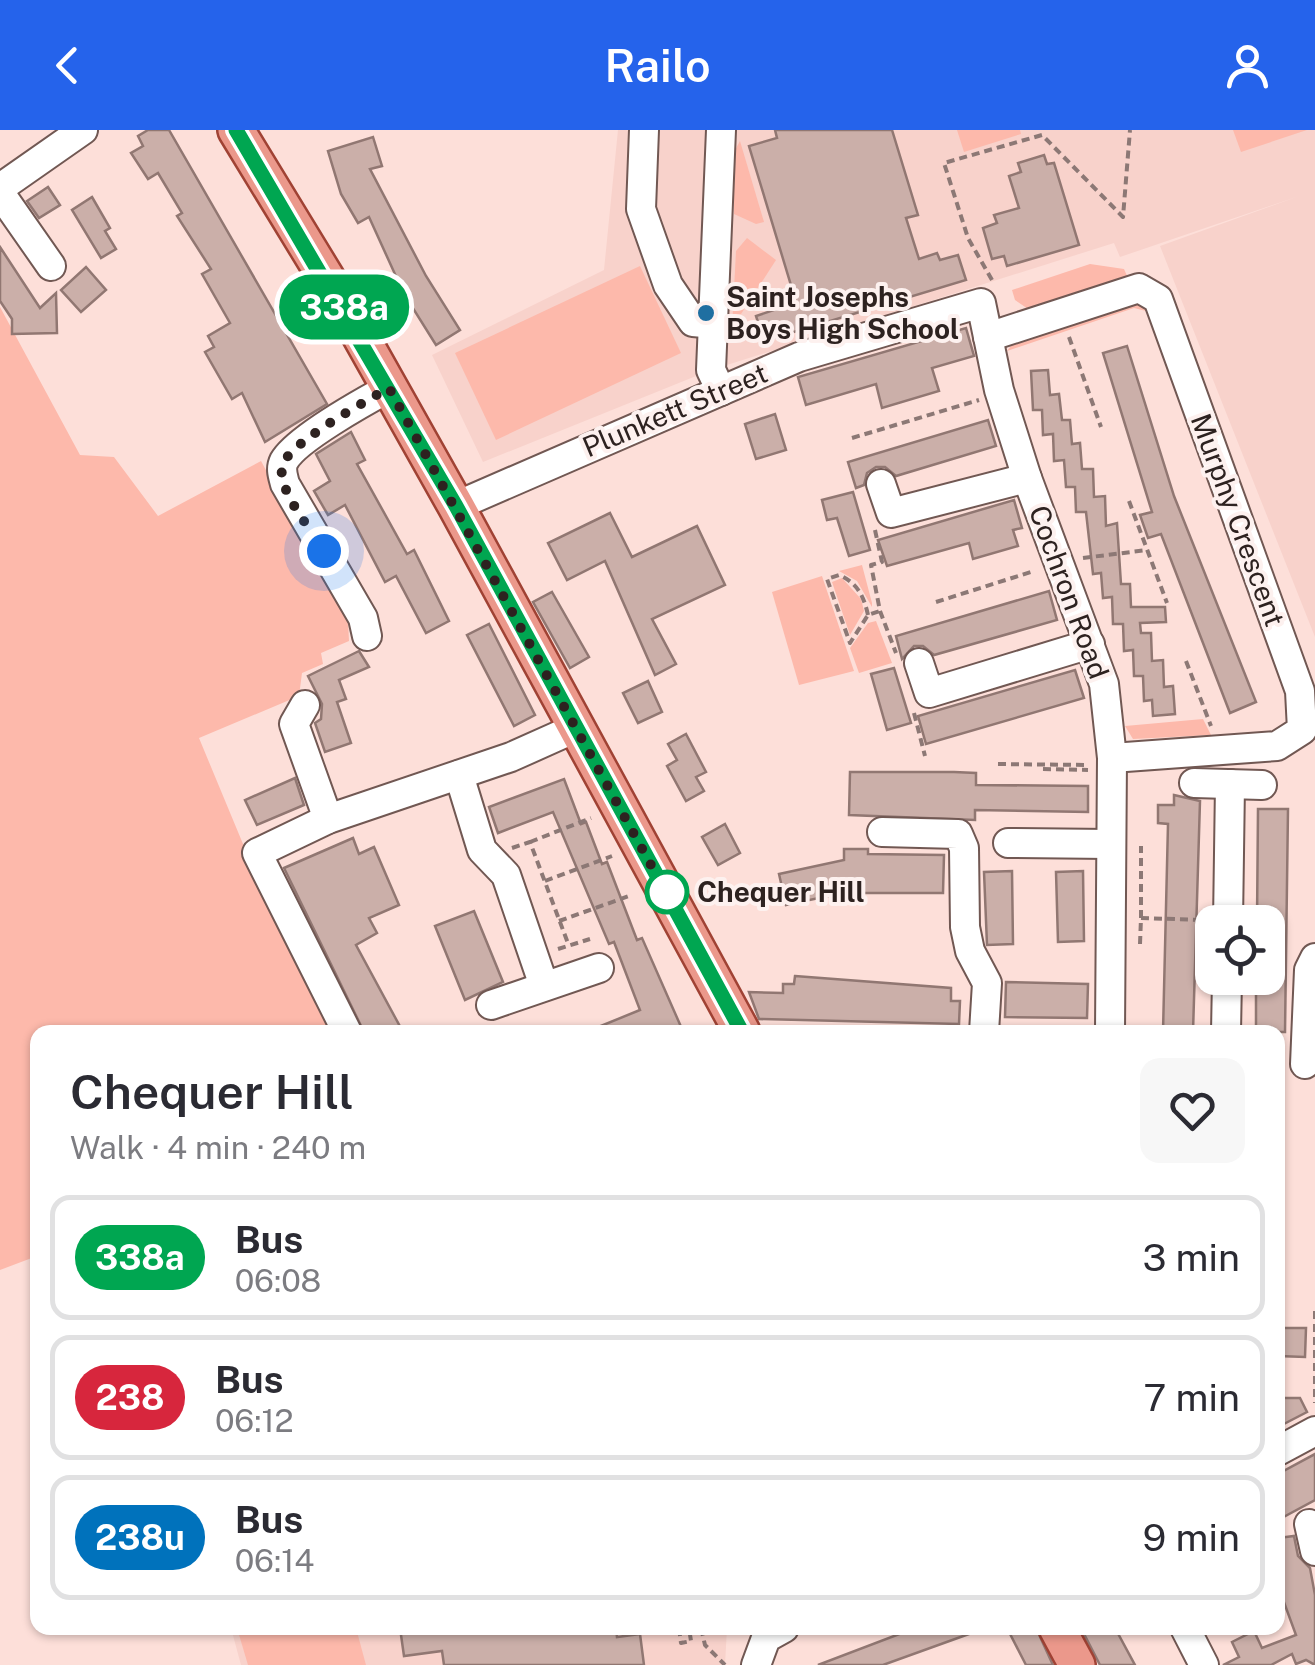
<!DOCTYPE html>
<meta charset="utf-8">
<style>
body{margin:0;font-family:"Public Sans",sans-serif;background:#f7f7f7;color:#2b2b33;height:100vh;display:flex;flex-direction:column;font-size:38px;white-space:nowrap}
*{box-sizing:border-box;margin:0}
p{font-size:32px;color:#7c7c81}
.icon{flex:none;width:55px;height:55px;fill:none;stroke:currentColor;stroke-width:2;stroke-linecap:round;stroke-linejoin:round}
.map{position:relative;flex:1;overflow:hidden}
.drawer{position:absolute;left:30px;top:895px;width:1255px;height:610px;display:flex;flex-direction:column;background:#fff;border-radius:20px;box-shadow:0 2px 8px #0004}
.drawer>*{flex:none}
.badge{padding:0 20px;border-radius:32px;font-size:35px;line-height:65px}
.controls{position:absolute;left:1195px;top:775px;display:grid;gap:20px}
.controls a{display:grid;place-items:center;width:90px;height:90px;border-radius:20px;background:#fff;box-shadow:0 2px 8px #0004;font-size:50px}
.you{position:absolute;width:50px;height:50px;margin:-25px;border:8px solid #fff;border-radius:50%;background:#1a73e8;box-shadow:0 0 0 15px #1a73e833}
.map>.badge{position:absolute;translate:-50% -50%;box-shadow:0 0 0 5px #fff}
.round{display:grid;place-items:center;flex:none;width:105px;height:105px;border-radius:20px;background:#f7f7f7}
.head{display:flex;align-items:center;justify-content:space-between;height:170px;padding:0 40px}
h1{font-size:48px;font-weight:600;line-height:75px}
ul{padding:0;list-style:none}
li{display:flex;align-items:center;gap:30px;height:125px;margin:0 20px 15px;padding:0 20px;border:5px solid #e1e1e2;border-radius:20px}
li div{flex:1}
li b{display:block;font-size:38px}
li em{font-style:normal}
li .badge{min-width:110px;font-weight:700;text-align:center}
header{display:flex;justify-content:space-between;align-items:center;height:130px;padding:0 40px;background:#2563eb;color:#fff;font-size:45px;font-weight:600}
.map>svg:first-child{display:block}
</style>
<header><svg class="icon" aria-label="back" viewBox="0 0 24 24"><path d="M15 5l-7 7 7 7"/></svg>Railo<svg class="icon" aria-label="person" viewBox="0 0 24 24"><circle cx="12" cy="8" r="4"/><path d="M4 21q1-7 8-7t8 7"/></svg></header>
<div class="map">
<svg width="1315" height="1535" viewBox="0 0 1315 1535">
<rect width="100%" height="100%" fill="#fddfd9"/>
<g fill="#f8d2cb">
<polygon points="618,0 1315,0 1315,507 1160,116 1299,66 1120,127 1114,113 711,240 483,332 432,225 604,140"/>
<polygon points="231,1498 727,1498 725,1535 241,1535"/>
</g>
<g fill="#fdb9ab">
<polygon points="957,0 1020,0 1021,4 964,22"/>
<polygon points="1233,0 1307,0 1241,22"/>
<polygon points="740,11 764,92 756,94 734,84 734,22"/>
<polygon points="747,108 776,130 732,198 736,121"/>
<polygon points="1090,134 1124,139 1128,148 1031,181 1015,170 1012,160"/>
<polygon points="640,136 681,223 496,310 455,223"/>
<polygon points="1132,164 1150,182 1134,178 1007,221 1020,204"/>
<polygon points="0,177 80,325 114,327 158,386 261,331 348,491 349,511 321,523 323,534 302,543 299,566 199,608 248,726 338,902 38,902 37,1126 0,1140"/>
<polygon points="862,435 872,473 872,477 857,451 839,441"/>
<polygon points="822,446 854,541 799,555 772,462"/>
<polygon points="842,448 861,469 864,481 850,505 832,452"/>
<polygon points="876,491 892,533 859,543 850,518 868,493"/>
<polygon points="1203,589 1211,605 1133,609 1125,596"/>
<polygon points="237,1498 356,1498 366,1535 248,1535"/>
</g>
<g fill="#cbafa9" stroke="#917772" stroke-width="2.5">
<polygon points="148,0 169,0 327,274 265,312 242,263 232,269 205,222 214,217 208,206 230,193 202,144 211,139 177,86 182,83 158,43 148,49 131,23 143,16 138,6"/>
<polygon points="775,0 892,0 918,85 906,88 919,129 937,123 940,130 958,125 966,150 764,211 756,186 777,179 773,168 793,162 749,16 777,8"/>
<polygon points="373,7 382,36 370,39 426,146 460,200 436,215 404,164 369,87 358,93 341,64 328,21"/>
<polygon points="1044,25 1047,34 1054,33 1079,115 1007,136 1004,126 992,129 983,98 997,93 994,85 1019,78 1009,46 1021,42 1018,33"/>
<polygon points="48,57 60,75 39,88 27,71"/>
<polygon points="92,67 110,98 105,101 116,119 101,128 72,80"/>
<polygon points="0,117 40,178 56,163 57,203 12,204 12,189 0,171"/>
<polygon points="86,137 106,160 81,182 61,160"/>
<polygon points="966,198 974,226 932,238 939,261 882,278 876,254 806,275 798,247"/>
<polygon points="1127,216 1174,366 1256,572 1230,583 1161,404 1148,408 1140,385 1152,382 1103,223"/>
<polygon points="1048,240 1050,265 1059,264 1062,290 1070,290 1072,314 1080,313 1082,339 1093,339 1094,367 1105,366 1106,396 1117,393 1121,454 1130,454 1131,477 1165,477 1166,492 1140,493 1141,503 1151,503 1152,531 1163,530 1164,557 1173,556 1175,584 1153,586 1152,570 1144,571 1143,546 1134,546 1133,520 1124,521 1123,494 1113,494 1112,467 1103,468 1101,443 1093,444 1086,382 1076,382 1075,357 1066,357 1064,330 1054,331 1053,304 1043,305 1042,280 1033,280 1031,241"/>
<polygon points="775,284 786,320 756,329 745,294"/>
<polygon points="988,290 996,316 896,346 885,337 876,337 867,343 864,355 856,358 848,332"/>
<polygon points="351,302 365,330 357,334 407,424 414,420 449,491 426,503 396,446 385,452 345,375 328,385 314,361 330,351 316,324"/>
<polygon points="853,362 870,420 849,426 837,388 827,390 822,370"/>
<polygon points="1014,370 1022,398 1013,400 1018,416 973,429 969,413 887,436 878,410"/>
<polygon points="610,383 632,427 697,396 725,455 652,489 676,534 655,545 605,431 567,450 548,413"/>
<polygon points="1049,461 1057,490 934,525 923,516 914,516 902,529 896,506"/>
<polygon points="552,462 589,527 570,538 533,472"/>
<polygon points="489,494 535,585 514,596 467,505"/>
<polygon points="359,521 369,537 339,550 346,569 337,572 351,613 325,622 315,593 321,589 322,574 308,546"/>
<polygon points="894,538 911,593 887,600 871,544"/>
<polygon points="1075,540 1084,568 926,614 918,586"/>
<polygon points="648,551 662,582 638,593 623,563"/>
<polygon points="686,604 706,642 696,647 704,661 686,671 667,636 677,630 668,614"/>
<polygon points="850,642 954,642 976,643 976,655 1088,656 1088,682 975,680 975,690 849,685"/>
<polygon points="295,648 304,675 257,695 245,670"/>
<polygon points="564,649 581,694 586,692 602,734 607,732 637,810 642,808 682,899 586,902 640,880 614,812 609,814 553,682 498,703 489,677"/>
<polygon points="1174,665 1200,671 1193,902 1163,902 1168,694 1158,693 1158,675 1174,675"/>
<polygon points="1258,679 1288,679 1285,902 1256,902 1256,848 1268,848 1268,792 1257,792"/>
<polygon points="725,694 740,723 718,735 702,707"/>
<polygon points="353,708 359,724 374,717 399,775 369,788 377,803 356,815 403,902 364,902 284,738"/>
<polygon points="844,719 868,719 868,724 944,725 943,763 861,763 861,759 786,775 779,744 844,730"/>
<polygon points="1012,741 1013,814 987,815 984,742"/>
<polygon points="1083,741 1084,811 1058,812 1056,742"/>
<polygon points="474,781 503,852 465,870 435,796"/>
<polygon points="795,846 951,858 951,871 960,871 959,894 759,889 749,862 783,863 783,854 794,854"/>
<polygon points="1006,852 1088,854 1087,888 1005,887"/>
<polygon points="1278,1198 1306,1198 1305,1227 1278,1226"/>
<polygon points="1278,1268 1300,1268 1307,1282 1278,1297"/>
<polygon points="1315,1324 1315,1370 1278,1390 1278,1344"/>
<polygon points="1294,1406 1298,1426 1310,1438 1315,1465 1315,1535 1306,1530 1296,1534 1292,1524 1271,1535 1223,1535 1239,1527 1232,1512 1254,1501 1262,1518 1296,1505 1278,1456 1278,1408"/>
<polygon points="400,1498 616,1498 617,1507 640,1504 644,1535 444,1535 442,1521 404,1526"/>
<polygon points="915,1498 980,1500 883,1535 818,1535"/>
<polygon points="1007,1498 1036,1498 1053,1535 1026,1535"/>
<polygon points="1081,1498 1115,1498 1135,1535 1100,1535"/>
</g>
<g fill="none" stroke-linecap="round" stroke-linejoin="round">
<defs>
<g id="minor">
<polyline points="644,0 641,79 668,155 693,192 715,194"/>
<polyline points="721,0 711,240 721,261"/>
<polyline points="0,58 83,0"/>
<polyline points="0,63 51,136"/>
<polyline points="988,207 1139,158 1158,169 1300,561 1302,600 1277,616 1112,628"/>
<polyline points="881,354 891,383 1027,348"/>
<polyline points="456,376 799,227 981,173 999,260 1027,348 1104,554 1112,628 1110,902"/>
<path d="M367,506L363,488L285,354C283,346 280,339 284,331C296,309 365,271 389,258"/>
<polyline points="919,533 929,563 1090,514"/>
<polyline points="305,575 294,594 328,689"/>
<polyline points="459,645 482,720 506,745 544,856"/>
<polyline points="1194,653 1262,655"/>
<polyline points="882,702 958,704 964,718 965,797 970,821 987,853 984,902"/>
<polyline points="1008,713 1110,714"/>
<polyline points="1228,792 1230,654"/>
<polyline points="491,875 599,838"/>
<polyline points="347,902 257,723 328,689 511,627 578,597"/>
<polyline points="1226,902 1227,848"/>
<polyline points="1305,934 1309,840 1315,828"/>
<polyline points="1278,1321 1315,1301"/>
<polyline points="1309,1394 1315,1421"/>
<polyline points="1185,1498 1204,1535"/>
<polyline points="756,1535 766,1508 784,1498"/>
</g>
<g id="major">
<polyline points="236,0 347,182 456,376 742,902"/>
<polyline points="1057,1498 1077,1535"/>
</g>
</defs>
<use href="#minor" stroke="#715853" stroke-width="32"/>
<use href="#major" stroke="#a04234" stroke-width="40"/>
<g stroke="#8c7875" stroke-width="4" stroke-dasharray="8 5" stroke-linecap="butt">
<polyline points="992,150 968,108 944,33 1042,5 1123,87 1130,0"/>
<polyline points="1069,207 1101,297"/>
<polyline points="852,308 979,270"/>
<polyline points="1129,371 1167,473"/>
<polyline points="875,400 882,432 871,435 880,481 896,523"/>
<polyline points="1083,428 1147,420"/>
<polyline points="936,472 1034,441"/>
<path d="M868,485C864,467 858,453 839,445L827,449L850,513L868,485L880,481"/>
<polyline points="1186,531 1211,596"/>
<polyline points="914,583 925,626"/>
<polyline points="998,634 1088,635"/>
<polyline points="1043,639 1088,640"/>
<polyline points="530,712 591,688"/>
<polyline points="512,718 530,712 569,816"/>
<polyline points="545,751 612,726"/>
<polyline points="1141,788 1141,716"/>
<polyline points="559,791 629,766"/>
<polyline points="1140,814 1141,788 1203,790"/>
<polyline points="558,819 590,809"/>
<polyline points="1315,1181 1315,1273"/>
<polyline points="679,1498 681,1513 691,1511 689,1498"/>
<polyline points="701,1498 705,1515 725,1535"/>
</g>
<use href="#minor" stroke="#fff" stroke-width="28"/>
<use href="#major" stroke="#eb988b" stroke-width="35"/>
</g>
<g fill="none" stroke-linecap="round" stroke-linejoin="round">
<defs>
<polyline id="line" points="236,0 456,376 742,902"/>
</defs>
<use href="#line" stroke="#fff" stroke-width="22"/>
<use href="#line" stroke="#00a651" stroke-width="15"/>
<path stroke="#2d2220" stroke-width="10" stroke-dasharray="0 18" d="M324,421C312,400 278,362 282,337C285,315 368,270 389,258L668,766L667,762"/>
</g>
<circle fill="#1f6fa1" stroke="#fdf1ef" stroke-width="4" cx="706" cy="183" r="10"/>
<circle fill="#fff" stroke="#00a651" stroke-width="5" cx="667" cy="762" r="20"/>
<g text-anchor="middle" stroke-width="8" stroke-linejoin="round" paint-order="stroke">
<g font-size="28" font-weight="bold" fill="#2d2220" stroke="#fdf1ef" text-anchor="start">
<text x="726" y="177">Saint Josephs<tspan x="726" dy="32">Boys High School</tspan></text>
</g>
<g font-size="28" fill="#2d2220" stroke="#fdf1ef">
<text transform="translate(675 280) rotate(-23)" y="10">Plunkett Street</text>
<text transform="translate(1238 390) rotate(70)" y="10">Murphy Crescent</text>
<text transform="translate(1069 462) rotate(70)" y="10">Cochron Road</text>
</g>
<g font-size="28" font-weight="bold" fill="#2d2220" stroke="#fdf1ef" text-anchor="start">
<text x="697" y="772">Chequer Hill</text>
</g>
</g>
</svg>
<div class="controls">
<a><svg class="icon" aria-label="locate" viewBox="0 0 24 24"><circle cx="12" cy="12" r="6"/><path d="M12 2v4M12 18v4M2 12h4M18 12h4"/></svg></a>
</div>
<div class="you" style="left:324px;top:421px"></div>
<b class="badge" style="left:344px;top:177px;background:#00a651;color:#fff">338a</b>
<section class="drawer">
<div class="head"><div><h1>Chequer Hill</h1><p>Walk · 4 min · 240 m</p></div><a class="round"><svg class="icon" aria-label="heart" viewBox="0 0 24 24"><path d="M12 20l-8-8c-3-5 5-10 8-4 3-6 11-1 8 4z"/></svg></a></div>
<ul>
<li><span class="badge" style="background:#00a651;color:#fff">338a</span><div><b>Bus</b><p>06:08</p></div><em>3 min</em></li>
<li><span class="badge" style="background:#d7263d;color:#fff">238</span><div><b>Bus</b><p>06:12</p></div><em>7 min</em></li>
<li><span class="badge" style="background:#0072bc;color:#fff">238u</span><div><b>Bus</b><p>06:14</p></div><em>9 min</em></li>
</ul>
</section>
</div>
